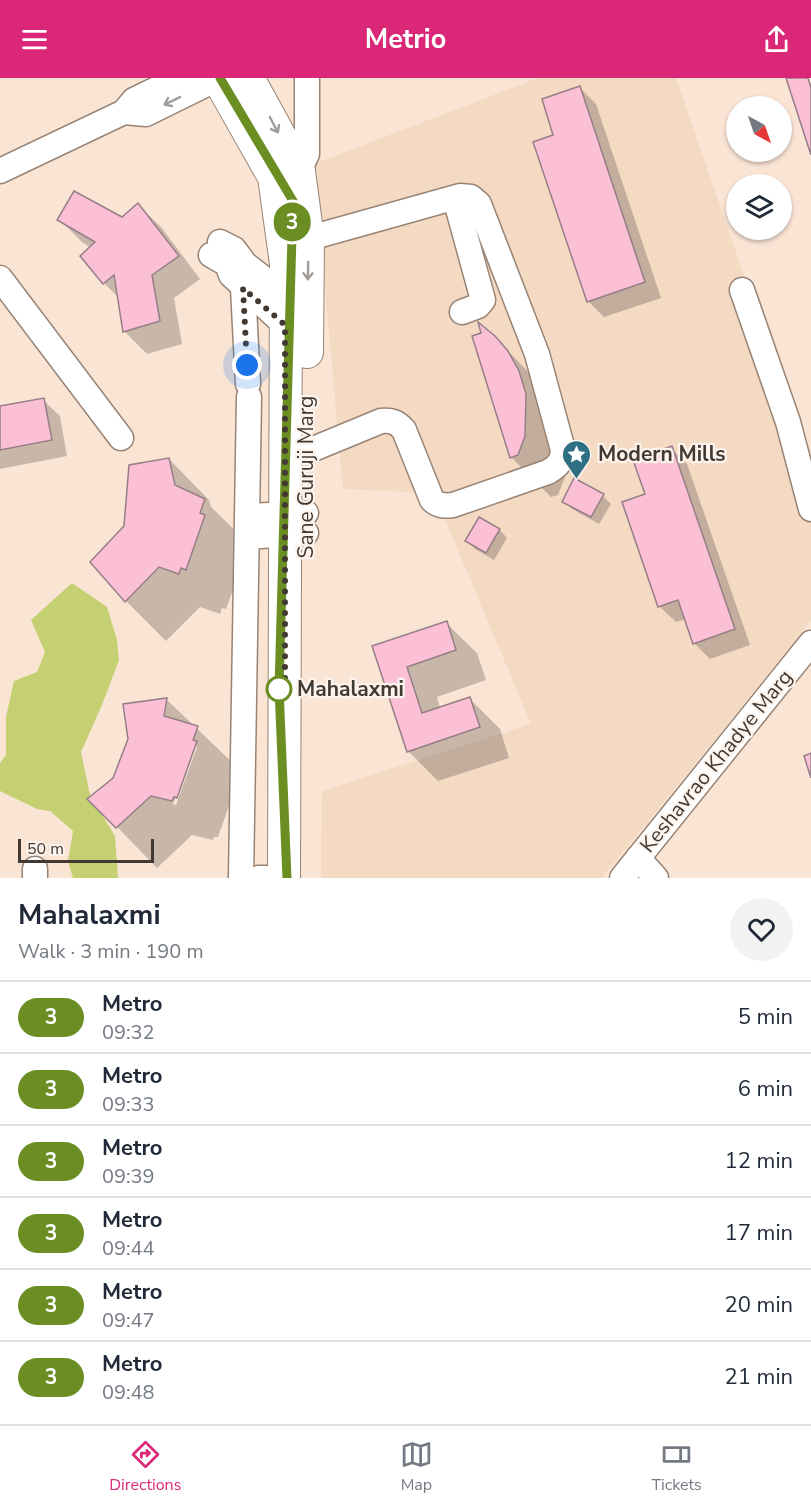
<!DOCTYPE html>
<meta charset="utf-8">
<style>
body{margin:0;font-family:"Nunito Sans",sans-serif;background:#f2f2f3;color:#1f2937;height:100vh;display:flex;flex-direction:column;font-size:22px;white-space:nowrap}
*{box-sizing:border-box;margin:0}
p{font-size:20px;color:#747a83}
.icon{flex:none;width:33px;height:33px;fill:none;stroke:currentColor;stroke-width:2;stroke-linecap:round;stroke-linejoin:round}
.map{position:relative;height:800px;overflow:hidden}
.sheet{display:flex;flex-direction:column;background:#fff;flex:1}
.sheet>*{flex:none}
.badge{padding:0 12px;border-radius:20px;font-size:21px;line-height:39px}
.needle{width:39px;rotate:140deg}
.tools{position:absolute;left:726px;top:18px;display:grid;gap:12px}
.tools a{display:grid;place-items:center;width:66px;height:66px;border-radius:50%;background:#fff;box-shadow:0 2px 4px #0004;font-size:30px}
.scale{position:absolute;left:18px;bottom:15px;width:136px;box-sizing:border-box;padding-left:6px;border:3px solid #423933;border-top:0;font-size:16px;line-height:21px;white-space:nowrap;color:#423933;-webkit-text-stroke:4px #fdf4ee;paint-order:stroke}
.you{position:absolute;width:30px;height:30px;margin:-15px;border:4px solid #fff;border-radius:50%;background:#1a73e8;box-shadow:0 0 0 9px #1a73e833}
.map>.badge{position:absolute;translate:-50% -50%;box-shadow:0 0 0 3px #fff}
.round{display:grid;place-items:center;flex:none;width:63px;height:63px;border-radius:32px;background:#f2f2f3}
.head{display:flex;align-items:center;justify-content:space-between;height:102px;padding:0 18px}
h1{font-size:28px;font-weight:700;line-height:45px}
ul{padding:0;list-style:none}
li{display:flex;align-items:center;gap:18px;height:72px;padding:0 18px;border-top:2px solid #e0e1e3}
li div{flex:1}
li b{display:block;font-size:22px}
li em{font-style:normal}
li .badge{min-width:66px;font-weight:700;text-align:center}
header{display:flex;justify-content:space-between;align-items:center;height:78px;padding:0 18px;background:#db2777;color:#fff;font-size:27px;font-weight:700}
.tab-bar{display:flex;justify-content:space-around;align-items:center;height:84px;border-top:2px solid #e0e1e3;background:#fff;font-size:16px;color:#747a83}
.tab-bar a{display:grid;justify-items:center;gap:3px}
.tab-bar .selected{color:#db2777}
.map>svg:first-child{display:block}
</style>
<header><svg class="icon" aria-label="menu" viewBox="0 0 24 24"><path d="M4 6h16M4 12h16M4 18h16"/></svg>Metrio<svg class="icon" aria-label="share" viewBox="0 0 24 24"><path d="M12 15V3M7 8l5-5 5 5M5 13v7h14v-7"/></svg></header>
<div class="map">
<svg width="811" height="800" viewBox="0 0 811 800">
<rect width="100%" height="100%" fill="#fae4d4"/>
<polygon fill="#f4d9c3" points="538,0 676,0 811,393 811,543 602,800 321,800 322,713 531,646 434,415 343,411 314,86"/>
<polygon fill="#c4d071" points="72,505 107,529 117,562 119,582 102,627 81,674 90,717 115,758 118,800 73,800 68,783 73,753 50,733 37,731 0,713 0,685 6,677 6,639 14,603 37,594 45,574 31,542"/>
<g fill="#0003" fill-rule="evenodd">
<polygon points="580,10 596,26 661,220 604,239 588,223"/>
<polygon points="138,127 161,149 200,201 174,220 182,266 147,276 125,254 119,220 104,205 91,170 82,164 59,141 122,141"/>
<polygon points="494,259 535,301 566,358 565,399 558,417 551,419 511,379"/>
<polygon points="43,322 60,338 67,378 0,391 0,330"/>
<polygon points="671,370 687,386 750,567 710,581 694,565 686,541 676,544 659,528 647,417"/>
<polygon points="169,381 209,422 211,429 245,462 245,479 226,531 222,530 220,536 200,529 166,563 126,523 126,448"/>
<polygon points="603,418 611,426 599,446 572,431 564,423"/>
<polygon points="480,441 500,452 507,460 494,482 475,471 467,463"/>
<polygon points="446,545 477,575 486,602 437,619 440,630 469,620 500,651 509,680 438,703 408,673 374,569"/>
<path d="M166,621L238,690L237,705L218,759H214L213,762L192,757L157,790L90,721L115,701ZM195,667L197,669L176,727L173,726Z"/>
</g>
<g fill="#fcc0d6" stroke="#967e87" stroke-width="1.5">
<polygon points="786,0 808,0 811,10 811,77"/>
<polygon points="580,8 645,204 587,224 533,64 553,57 542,21"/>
<polygon points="74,113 122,139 138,125 179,178 152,197 160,243 123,254 114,197 103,206 80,178 95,164 57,142"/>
<polygon points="478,244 495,258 508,273 519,293 526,316 525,358 518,377 510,380 472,258 481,255"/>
<polygon points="44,320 52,362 0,372 0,328"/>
<polygon points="672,368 735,551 693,566 678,522 658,529 622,424 645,416 633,382"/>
<polygon points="169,380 175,407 205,421 200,435 205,437 186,492 181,490 179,496 159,489 125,524 90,484 124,448 129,387"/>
<polygon points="574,400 604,416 591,439 562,424"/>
<polygon points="479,439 500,451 486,475 465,463"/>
<polygon points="447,543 456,572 407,589 422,635 470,619 480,649 407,674 372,568"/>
<polygon points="167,620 164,638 198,648 193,662 197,663 177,720 174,719 172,723 151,718 116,750 87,721 113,700 128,661 123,626"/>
<polygon points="811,675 811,700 804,678"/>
</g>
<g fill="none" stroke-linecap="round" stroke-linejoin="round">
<defs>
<g id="minor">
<polyline points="124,34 146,36 219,0"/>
<polyline points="0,93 124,34 134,22 179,0"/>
<polyline points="288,96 299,93 307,76 307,0"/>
<polyline points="455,120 483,222 478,228 462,234"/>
<polyline points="220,164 234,171 245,186 286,218"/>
<path d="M292,165L460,118L471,119L479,126L537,276L563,372C562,384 558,388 548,394L453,427C445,428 438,428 432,422L404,352C397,344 392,342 381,343L306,374"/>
<polyline points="211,177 227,186 231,197 285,247"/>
<polyline points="0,200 121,360"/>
<polyline points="243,210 248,306"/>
<polyline points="742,212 788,344 811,431"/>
<polyline points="248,438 306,435"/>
<polyline points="247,459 306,455"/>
<polyline points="638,780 656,800"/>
<polyline points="35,791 35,800"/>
<polyline points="241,800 249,319"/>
<polyline points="258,800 284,800"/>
<polyline points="622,800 811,565"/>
</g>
<g id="major">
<polyline points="218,0 274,99 286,186 284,800"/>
<polyline points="248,0 299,93 308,161 307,274"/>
</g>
</defs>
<use href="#minor" stroke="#988475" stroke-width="27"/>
<use href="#major" stroke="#988475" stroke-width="34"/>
<use href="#minor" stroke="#fff" stroke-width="24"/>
<use href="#major" stroke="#fff" stroke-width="32"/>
</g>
<defs><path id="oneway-shaft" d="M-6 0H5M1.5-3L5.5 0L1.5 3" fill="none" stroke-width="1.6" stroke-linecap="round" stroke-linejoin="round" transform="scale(1.5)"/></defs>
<g stroke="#a09c99">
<use href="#oneway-shaft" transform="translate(172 23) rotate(154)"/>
<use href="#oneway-shaft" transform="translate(274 47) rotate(62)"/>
<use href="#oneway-shaft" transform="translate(308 193) rotate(91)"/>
</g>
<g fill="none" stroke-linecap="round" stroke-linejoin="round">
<defs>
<polyline id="line" points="220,0 293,123 279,610 287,800"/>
</defs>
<use href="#line" stroke="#fff" stroke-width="14"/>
<use href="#line" stroke="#6b8e23" stroke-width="9"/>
<polyline stroke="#423933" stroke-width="6" stroke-dasharray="0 10.8" points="247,287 243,210 285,247 285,612 279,611"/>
</g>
<defs>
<symbol id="sight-pin" viewBox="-11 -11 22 30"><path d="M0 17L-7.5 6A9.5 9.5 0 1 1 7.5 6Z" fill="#2e7082" stroke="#fdf4ee"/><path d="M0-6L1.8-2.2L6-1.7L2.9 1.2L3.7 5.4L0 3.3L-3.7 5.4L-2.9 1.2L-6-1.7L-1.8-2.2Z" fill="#fff"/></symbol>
</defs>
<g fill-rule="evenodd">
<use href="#sight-pin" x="560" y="360" width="33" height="45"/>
</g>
<circle fill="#fff" stroke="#6b8e23" stroke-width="3" cx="279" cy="611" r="12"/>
<g text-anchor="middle" stroke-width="4.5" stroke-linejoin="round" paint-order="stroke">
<g font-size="21" font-weight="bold" fill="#423933" stroke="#fdf4ee" text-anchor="start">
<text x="598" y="383">Modern Mills</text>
</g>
<g font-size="21" fill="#423933" stroke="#fdf4ee">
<text transform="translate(306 399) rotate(-90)" y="7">Sane Guruji Marg</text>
<text transform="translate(716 683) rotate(-51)" y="7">Keshavrao Khadye Marg</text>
</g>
<g font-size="21" font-weight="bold" fill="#423933" stroke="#fdf4ee" text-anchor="start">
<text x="297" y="618">Mahalaxmi</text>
</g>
</g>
</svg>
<div class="tools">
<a><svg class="needle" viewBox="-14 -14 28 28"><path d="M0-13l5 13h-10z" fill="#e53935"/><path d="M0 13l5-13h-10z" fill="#747a83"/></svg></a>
<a><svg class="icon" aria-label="layers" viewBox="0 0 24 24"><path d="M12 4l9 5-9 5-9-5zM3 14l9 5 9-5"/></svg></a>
</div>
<div class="scale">50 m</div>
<div class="you" style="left:247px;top:287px"></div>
<b class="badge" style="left:292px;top:144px;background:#6b8e23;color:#fff">3</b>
</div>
<section class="sheet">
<div class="head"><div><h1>Mahalaxmi</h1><p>Walk · 3 min · 190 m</p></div><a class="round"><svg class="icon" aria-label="heart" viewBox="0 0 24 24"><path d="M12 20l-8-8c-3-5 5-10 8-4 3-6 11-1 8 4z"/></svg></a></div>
<ul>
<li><span class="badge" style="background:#6b8e23;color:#fff">3</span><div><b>Metro</b><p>09:32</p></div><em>5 min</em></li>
<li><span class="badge" style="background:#6b8e23;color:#fff">3</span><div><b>Metro</b><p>09:33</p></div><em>6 min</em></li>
<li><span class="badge" style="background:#6b8e23;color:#fff">3</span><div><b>Metro</b><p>09:39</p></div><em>12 min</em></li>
<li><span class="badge" style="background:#6b8e23;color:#fff">3</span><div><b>Metro</b><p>09:44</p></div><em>17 min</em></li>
<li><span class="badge" style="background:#6b8e23;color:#fff">3</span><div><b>Metro</b><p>09:47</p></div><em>20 min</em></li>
<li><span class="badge" style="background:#6b8e23;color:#fff">3</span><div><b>Metro</b><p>09:48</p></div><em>21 min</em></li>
</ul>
</section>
<nav class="tab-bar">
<a class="selected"><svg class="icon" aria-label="directions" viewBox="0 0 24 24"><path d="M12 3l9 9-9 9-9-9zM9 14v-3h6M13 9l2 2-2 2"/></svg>Directions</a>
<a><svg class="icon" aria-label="map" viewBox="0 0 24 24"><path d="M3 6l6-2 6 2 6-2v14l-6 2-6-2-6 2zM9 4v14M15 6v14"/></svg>Map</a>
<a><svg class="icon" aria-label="tickets" viewBox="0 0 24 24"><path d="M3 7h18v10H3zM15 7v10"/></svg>Tickets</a>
</nav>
